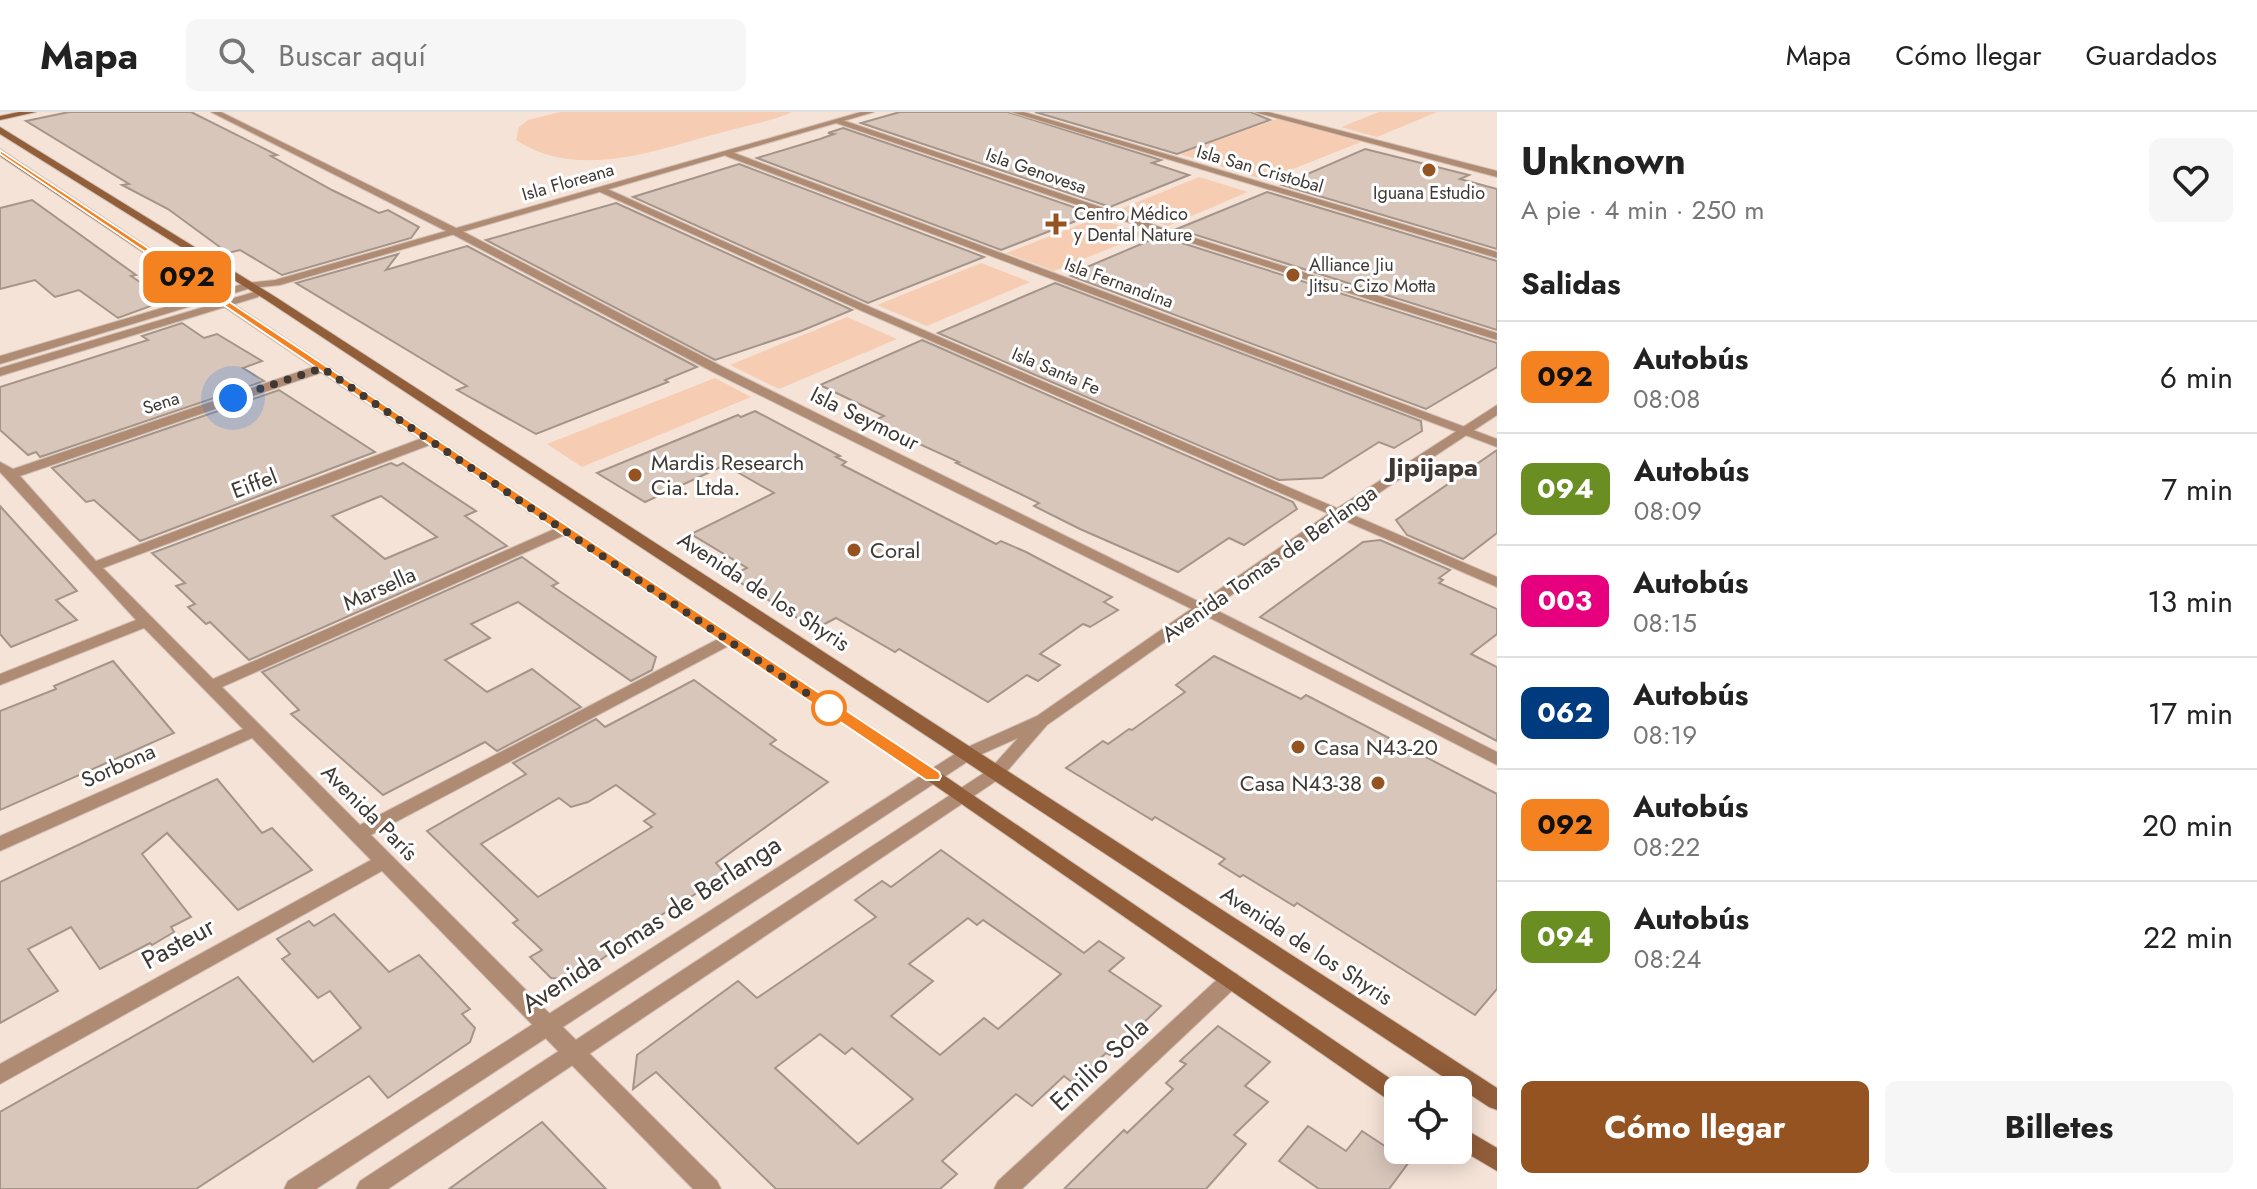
<!DOCTYPE html>
<html lang="es">
<meta charset="utf-8">
<style>
body{margin:0;font-family:Jost,sans-serif;background:#f6f6f6;color:#222;height:100vh;display:flex;flex-direction:column;font-size:30px;white-space:nowrap}
*{box-sizing:border-box;margin:0}
p{font-size:26px;color:#767676}
.icon{flex:none;width:44px;height:44px;fill:none;stroke:currentColor;stroke-width:2;stroke-linecap:round;stroke-linejoin:round}
.map{position:relative;flex:1;overflow:hidden}
.sheet{display:flex;flex-direction:column;background:#fff;width:760px}
.sheet>*{flex:none}
.badge{padding:0 16px;border-radius:12px;font-size:28px;line-height:52px}
.controls{position:absolute;left:1384px;top:964px;display:grid;gap:16px}
.controls a{display:grid;place-items:center;width:88px;height:88px;border-radius:12px;background:#fff;box-shadow:0 4px 20px #0003;font-size:40px}
.you{position:absolute;width:40px;height:40px;margin:-20px;border:6px solid #fff;border-radius:50%;background:#1a73e8;box-shadow:0 0 0 12px #1a73e833}
.map>.badge{position:absolute;translate:-50% -50%;box-shadow:0 0 0 4px #fff}
h2{padding:0 24px;font-size:30px;line-height:72px}
.round{display:grid;place-items:center;flex:none;width:84px;height:84px;border-radius:12px;background:#f6f6f6}
.overview{display:flex;align-items:center;justify-content:space-between;height:136px;padding:0 24px}
h1{font-size:38px;font-weight:700;line-height:60px}
.action{display:flex;gap:16px;margin-top:auto;padding:16px 24px}
.action a{flex:1;height:92px;border-radius:12px;background:#945320;color:#fff;font-size:32px;font-weight:700;line-height:92px;text-align:center}
.action a+a{background:#f6f6f6;color:#222}
ul{padding:0;list-style:none}
li{display:flex;align-items:center;gap:24px;height:112px;padding:0 24px;border-top:2px solid #e0e0e0}
li div{flex:1}
li b{display:block;font-size:30px}
li em{font-style:normal}
li .badge{min-width:88px;font-weight:700;text-align:center}
header{display:flex;align-items:center;gap:48px;box-sizing:border-box;height:112px;padding:0 40px;background:#fff;border-bottom:2px solid #e0e0e0}
header strong{font-size:38px}
nav{display:flex;gap:44px;margin-inline-start:auto;font-size:28px}
.search{width:560px;height:72px;background:#f6f6f6;display:flex;align-items:center;gap:20px;box-sizing:border-box;padding:0 28px;border-radius:12px;color:#767676;font-size:30px}
main{display:flex;flex:1;min-height:0}
.map>svg:first-child{display:block}
</style>
<header>
<strong>Mapa</strong>
<div class="search"><svg class="icon" aria-label="search" viewBox="0 0 24 24"><circle cx="10" cy="10" r="6"/><path d="M15 15l6 6"/></svg>Buscar aquí</div>
<nav><a>Mapa</a><a>Cómo llegar</a><a>Guardados</a></nav>
</header>
<main>
<div class="map">
<svg width="1497" height="1077" viewBox="0 0 1497 1077">
<rect width="100%" height="100%" fill="#f5e3d7"/>
<g fill="#f6cdb2">
<path d="M560,0H792C771,10 743,14 720,21C656,38 578,69 516,28L519,15L528,8Z"/>
<polygon points="1379,0 1437,0 1377,25 1341,15"/>
<polygon points="1277,7 1361,30 1265,68 1180,42"/>
<polygon points="1199,65 1248,80 1168,114 1118,98"/>
<polygon points="1097,106 1145,122 1054,159 1006,141"/>
<polygon points="981,151 1030,170 927,214 877,193"/>
<polygon points="847,205 897,227 779,277 730,253"/>
<polygon points="715,266 751,285 582,355 547,332"/>
</g>
<g fill="#d8c6bb" stroke="#a59489" stroke-width="2" fill-rule="evenodd">
<polygon points="69,0 191,0 277,43 271,44 332,78 379,101 388,98 419,115 411,126 282,163 240,138 228,141 168,97 122,73 129,72 26,9"/>
<polygon points="900,0 1008,0 1161,48 1152,51 1189,63 1110,95 861,11"/>
<polygon points="1035,0 1251,0 1270,8 1177,42"/>
<polygon points="843,16 1094,102 1001,138 757,46 820,27 834,22 828,21"/>
<polygon points="1365,37 1469,63 1460,67 1497,77 1497,137 1282,73"/>
<polygon points="739,52 984,145 868,191 633,85"/>
<polygon points="1267,80 1497,149 1497,218 1177,117"/>
<polygon points="32,88 136,163 131,164 167,188 118,206 79,178 55,185 35,168 0,177 0,96"/>
<polygon points="616,91 852,198 801,219 715,248 486,128"/>
<polygon points="1160,124 1497,231 1497,255 1426,297 1071,164 1076,162 1073,161"/>
<polygon points="467,134 697,255 665,268 668,270 536,322 457,278 467,274 296,171 398,142 386,158"/>
<polygon points="1055,171 1421,309 1422,319 1394,336 1379,330 1322,366 1279,368 938,221"/>
<polygon points="182,211 204,226 217,222 262,249 243,256 264,269 40,345 36,340 28,343 0,318 0,275 148,228 142,224"/>
<polygon points="922,228 1293,390 1297,397 1244,433 1229,426 1178,460 1080,417 1034,394 1039,391 956,351 959,350 871,310 884,304 820,273"/>
<polygon points="279,278 375,340 140,429 94,388 86,390 52,356"/>
<polygon points="755,299 840,344 836,345 846,350 842,353 850,357 996,432 1001,429 1026,440 1112,485 1104,490 1118,498 1090,515 1083,512 1040,542 1060,553 1038,569 1027,563 988,590 899,537 895,540 836,506 815,517 730,464 747,456 691,422 774,381 725,353 645,390 597,361 738,303 741,305"/>
<polygon points="1497,338 1497,421 1463,447 1407,423 1396,408"/>
<path d="M391,351L397,354L403,351L476,399L465,404L507,434L249,548L210,510L206,512L188,495L195,492L176,474L185,471L152,441ZM381,384L437,425L385,447L332,404Z"/>
<polygon points="0,394 77,479 56,488 77,508 11,535 0,522"/>
<polygon points="1380,428 1450,458 1439,466 1443,468 1439,471 1497,497 1497,522 1471,542 1497,555 1497,629 1260,505 1363,430"/>
<polygon points="522,445 558,471 552,474 656,545 652,558 631,569 518,490 471,512 490,526 445,548 487,580 532,557 581,595 497,639 485,630 383,683 291,602 299,598 262,560"/>
<polygon points="1214,544 1301,587 1306,583 1497,682 1497,877 1475,903 1297,791 1294,794 1243,763 1240,765 1219,752 1225,747 1155,705 1152,708 1066,656 1103,629 1108,632 1129,617 1132,618 1185,580 1176,573"/>
<polygon points="113,549 174,621 0,698 0,599 56,577 54,574"/>
<path d="M694,568L776,628L770,632L828,670L716,751L726,763L658,805L661,807L572,867L551,866L530,845L542,838L513,811L518,808L427,719L526,662L513,651L596,607L605,615ZM616,673L655,702L644,709L652,715L538,785L481,732L559,686L571,695L588,690Z"/>
<polygon points="217,667 262,721 272,716 312,758 238,798 167,721 142,742 191,805 171,815 174,820 152,833 150,831 100,857 71,815 28,837 58,879 0,911 0,770"/>
<path d="M941,738L1084,841L1099,829L1124,846L1109,859L1161,894L1110,943L1106,941L1073,971L1064,964L1032,994L1016,982L942,1049L957,1062L940,1077H776L656,960L633,977L637,943L738,869L757,886L876,805L855,788L882,769L891,775ZM968,806L977,813L983,808L1061,862L998,917L984,906L940,943L891,904L933,869L909,852ZM820,922L845,942L852,936L913,987L858,1032L775,956Z"/>
<polygon points="334,802 389,860 419,843 470,897 462,902 475,916 470,930 388,986 369,964 196,1077 0,1077 0,1000 238,865 313,950 361,916 330,879 318,886 282,847 290,842 277,827 309,809 314,814"/>
<polygon points="1218,914 1270,950 1245,974 1268,990 1234,1023 1246,1032 1206,1077 1064,1077 1124,1018 1127,1021 1173,977 1166,971 1186,952 1180,949"/>
<polygon points="542,1010 606,1077 449,1077"/>
<polygon points="1308,1014 1346,1039 1362,1019 1409,1050 1389,1077 1319,1077 1279,1049"/>
</g>
<g fill="none" stroke-linecap="round" stroke-linejoin="round">
<defs>
<g id="minor">
<polygon points="211,0 221,0 462,119 721,254 1228,504 1497,640 1497,653 1218,510 713,260 454,123"/>
<polygon points="1011,0 1024,0 1497,140 1497,146"/>
<polygon points="1254,0 1268,0 1497,59 1497,65"/>
<polygon points="839,7 1163,116 1497,221 1497,228 1157,120 836,11"/>
<polygon points="729,39 1497,327 1497,335 726,44 725,42"/>
<polygon points="603,75 870,195 1497,465 1497,475 862,199 600,80 598,78"/>
<polygon points="322,252 328,256 326,259 20,364 96,449 425,325 435,325 435,331 103,456 213,567 559,415 569,415 571,418 569,421 222,575 360,713 722,525 734,525 736,528 734,531 371,723 717,1069 721,1077 693,1077 382,759 0,972 0,952 371,748 252,626 0,739 0,724 243,617 144,516 0,573 0,562 136,508 0,360 0,350 13,357"/>
<polygon points="1230,860 1237,862 1240,868 1237,874 1022,1077 994,1077 998,1069 1223,862"/>
</g>
<g id="tertiary">
<polygon points="861,0 874,0 280,173 251,176 0,252 0,244 246,171 275,168"/>
<polygon points="254,180 259,183 258,185 0,264 0,256"/>
<polygon points="1497,293 1497,303 1335,410 1047,613 1002,665 388,1077 356,1077 360,1069 990,657 1018,626 973,646 316,1077 284,1077 288,1069 961,638 1037,604 1325,404"/>
</g>
<g id="secondary">
<polygon points="19,0 36,0 0,8 0,4"/>
<polygon points="0,15 274,184 1497,976 1497,998 1489,995 266,188 0,22"/>
<polygon points="0,37 939,660 1407,978 1398,978 1398,991 1390,989 927,668 0,44"/>
<polygon points="1458,1013 1497,1036 1497,1059 1458,1036"/>
</g>
</defs>
<use href="#minor" stroke="#d1c1b6" stroke-width="2"/>
<use href="#tertiary" stroke="#d1c1b6" stroke-width="2"/>
<use href="#secondary" stroke="#d1c1b6" stroke-width="2"/>
<use href="#minor" fill="#b08b73" fill-rule="evenodd"/>
<use href="#tertiary" fill="#b08b73" fill-rule="evenodd"/>
<use href="#secondary" fill="#925e3a" fill-rule="evenodd"/>
</g>
<polygon fill="#f58220" stroke="#fff" stroke-width="2" points="0,38 939,660 941,664 939,668 926,668 0,42"/>
<g fill="none" stroke-linecap="round" stroke-linejoin="round">
<polyline stroke="#3f3833" stroke-width="8" stroke-dasharray="0 14.4" points="233,286 322,256 829,596"/>
</g>
<g fill="#945320" stroke="#fff" stroke-width="3">
<circle cx="1429" cy="58" r="8"/>
<path d="M1052 100h8v8h8v8h-8v8h-8v-8h-8v-8h8z"/>
<circle cx="1293" cy="163" r="8"/>
<circle cx="635" cy="363" r="8"/>
<circle cx="854" cy="438" r="8"/>
<circle cx="1298" cy="635" r="8"/>
<circle cx="1378" cy="671" r="8"/>
</g>
<circle fill="#fff" stroke="#f58220" stroke-width="4" cx="829" cy="596" r="16"/>
<g text-anchor="middle" stroke-width="6" stroke-linejoin="round" paint-order="stroke">
<g font-size="18" fill="#3f3833" stroke="#fff">
<text transform="translate(1260 57) rotate(16)" y="6">Isla San Cristobal</text>
<text transform="translate(1036 59) rotate(19)" y="6">Isla Genovesa</text>
<text transform="translate(568 70) rotate(-16)" y="6">Isla Floreana</text>
<text transform="translate(1119 171) rotate(20)" y="6">Isla Fernandina</text>
<text transform="translate(1056 259) rotate(23)" y="6">Isla Santa Fe</text>
<text transform="translate(161 291) rotate(-18)" y="6">Sena</text>
</g>
<g font-size="18" fill="#3f3833" stroke="#fff" text-anchor="start">
<text x="1429" y="87" text-anchor="middle">Iguana Estudio</text>
<text x="1074" y="108">Centro Médico<tspan x="1074" dy="21">y Dental Nature</tspan></text>
<text x="1309" y="159">Alliance Jiu<tspan x="1309" dy="21">Jitsu - Cizo Motta</tspan></text>
</g>
<g font-size="22" fill="#3f3833" stroke="#fff">
<text transform="translate(865 306) rotate(26)" y="8">Isla Seymour</text>
<text transform="translate(254 371) rotate(-21)" y="8">Eiffel</text>
<text transform="translate(1269 451) rotate(-35)" y="8">Avenida Tomas de Berlanga</text>
<text transform="translate(379 476) rotate(-24)" y="8">Marsella</text>
<text transform="translate(764 479) rotate(33)" y="8">Avenida de los Shyris</text>
<text transform="translate(118 653) rotate(-24)" y="8">Sorbona</text>
<text transform="translate(370 700) rotate(45)" y="8">Avenida París</text>
<text transform="translate(1307 833) rotate(33)" y="8">Avenida de los Shyris</text>
</g>
<g font-size="22" fill="#3f3833" stroke="#fff" text-anchor="start">
<text x="651" y="358">Mardis Research<tspan x="651" dy="25">Cia. Ltda.</tspan></text>
<text x="870" y="446">Coral</text>
<text x="1314" y="643">Casa N43-20</text>
<text x="1362" y="679" text-anchor="end">Casa N43-38</text>
</g>
<g font-size="26" font-weight="bold" fill="#3f3833" stroke="#fff">
<text x="1433" y="364">Jipijapa</text>
</g>
<g font-size="26" fill="#3f3833" stroke="#fff">
<text transform="translate(651 812) rotate(-33)" y="9">Avenida Tomas de Berlanga</text>
<text transform="translate(178 831) rotate(-29)" y="9">Pasteur</text>
<text transform="translate(1099 952) rotate(-43)" y="9">Emilio Sola</text>
</g>
</g>
</svg>
<div class="controls">
<a><svg class="icon" aria-label="locate" viewBox="0 0 24 24"><circle cx="12" cy="12" r="6"/><path d="M12 2v4M12 18v4M2 12h4M18 12h4"/></svg></a>
</div>
<div class="you" style="left:233px;top:286px"></div>
<b class="badge" style="left:187px;top:165px;background:#f58220;color:#111">092</b>
</div>
<section class="sheet">
<div class="overview"><div><h1>Unknown</h1><p>A pie · 4 min · 250 m</p></div><a class="round"><svg class="icon" aria-label="heart" viewBox="0 0 24 24"><path d="M12 20l-8-8c-3-5 5-10 8-4 3-6 11-1 8 4z"/></svg></a></div>
<h2>Salidas</h2>
<ul>
<li><span class="badge" style="background:#f58220;color:#111">092</span><div><b>Autobús</b><p>08:08</p></div><em>6 min</em></li>
<li><span class="badge" style="background:#6b8e23;color:#fff">094</span><div><b>Autobús</b><p>08:09</p></div><em>7 min</em></li>
<li><span class="badge" style="background:#e6007e;color:#fff">003</span><div><b>Autobús</b><p>08:15</p></div><em>13 min</em></li>
<li><span class="badge" style="background:#003b80;color:#fff">062</span><div><b>Autobús</b><p>08:19</p></div><em>17 min</em></li>
<li><span class="badge" style="background:#f58220;color:#111">092</span><div><b>Autobús</b><p>08:22</p></div><em>20 min</em></li>
<li><span class="badge" style="background:#6b8e23;color:#fff">094</span><div><b>Autobús</b><p>08:24</p></div><em>22 min</em></li>
</ul>
<div class="action"><a>Cómo llegar</a><a>Billetes</a></div>
</section>
</main>
